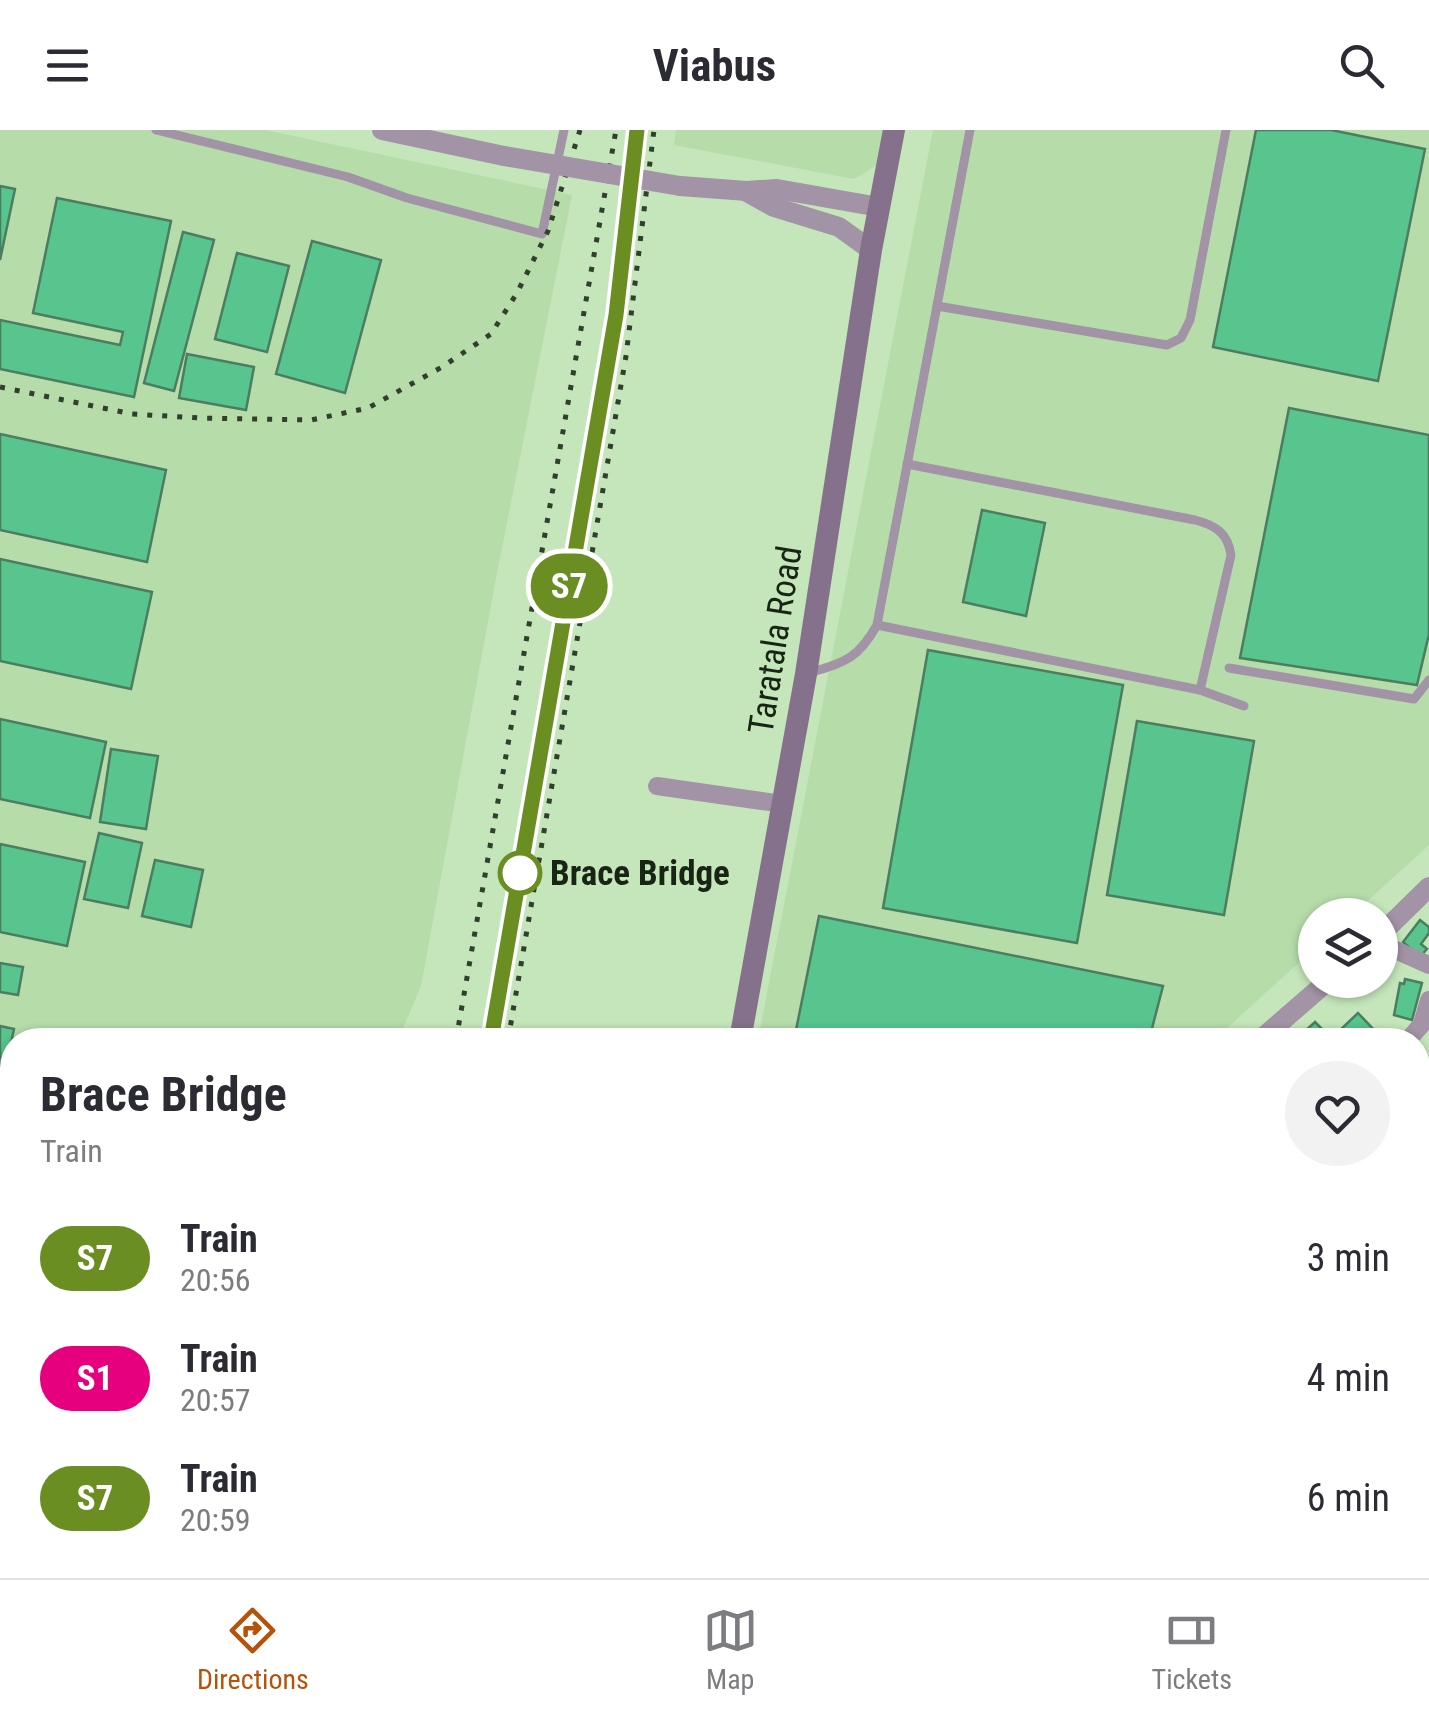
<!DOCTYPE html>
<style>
body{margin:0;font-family:"Roboto Condensed",sans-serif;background:#f2f2f3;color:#2b2b33;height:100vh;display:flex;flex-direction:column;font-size:38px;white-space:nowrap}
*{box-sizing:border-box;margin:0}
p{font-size:32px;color:#7c7c81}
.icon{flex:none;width:55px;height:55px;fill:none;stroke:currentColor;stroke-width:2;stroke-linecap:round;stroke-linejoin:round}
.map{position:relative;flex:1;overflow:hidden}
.sheet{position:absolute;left:0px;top:898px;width:1430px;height:552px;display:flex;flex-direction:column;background:#fff;border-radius:40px 40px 0 0;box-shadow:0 2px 8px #0004}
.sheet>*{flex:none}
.badge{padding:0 20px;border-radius:32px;font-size:35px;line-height:65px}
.controls{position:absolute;left:1298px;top:768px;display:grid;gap:20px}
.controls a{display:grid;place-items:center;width:100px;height:100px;border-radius:50%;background:#fff;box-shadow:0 2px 8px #0004;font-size:50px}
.map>.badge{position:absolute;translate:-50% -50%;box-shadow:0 0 0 5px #fff}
.round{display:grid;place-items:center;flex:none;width:105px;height:105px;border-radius:52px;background:#f2f2f3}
.headline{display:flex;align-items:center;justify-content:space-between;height:170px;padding:0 40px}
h1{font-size:48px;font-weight:700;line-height:75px}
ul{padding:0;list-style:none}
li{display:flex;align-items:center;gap:30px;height:120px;padding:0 40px}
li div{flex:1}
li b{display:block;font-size:38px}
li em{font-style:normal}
li .badge{min-width:110px;font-weight:700;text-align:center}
header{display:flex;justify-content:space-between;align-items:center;height:130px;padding:0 40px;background:#fff;font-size:45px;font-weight:700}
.menu{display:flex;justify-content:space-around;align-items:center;height:140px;border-top:2px solid #e1e1e2;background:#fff;font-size:28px;color:#7c7c81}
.menu a{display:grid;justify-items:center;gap:5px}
.menu .current{color:#b45309}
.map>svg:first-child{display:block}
</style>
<header><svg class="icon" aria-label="menu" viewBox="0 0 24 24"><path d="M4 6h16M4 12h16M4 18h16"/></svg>Viabus<svg class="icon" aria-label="search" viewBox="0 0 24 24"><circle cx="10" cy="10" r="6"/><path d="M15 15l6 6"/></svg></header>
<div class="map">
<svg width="1429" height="1448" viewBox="0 0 1429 1448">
<rect width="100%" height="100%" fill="#c4e6ba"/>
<g fill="#b6dcaa">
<polygon points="0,0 265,0 572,65 496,448 421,856 398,910 12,910 12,1438 337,1438 335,1448 0,1448"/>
<polygon points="676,0 884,0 877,35 854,49 674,15"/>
<polygon points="933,0 1429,0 1429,715 1352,785 1315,785 1315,818 1214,910 758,910"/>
<polygon points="677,1438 774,1438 771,1448 681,1448"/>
</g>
<g fill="#57c58d" stroke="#4c7d61" stroke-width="2.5">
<polygon points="1256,0 1331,0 1425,19 1378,251 1213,217"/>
<polygon points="0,56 15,59 0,130"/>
<polygon points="57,68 171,91 134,267 0,239 0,190 120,215 123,202 33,183"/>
<polygon points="183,102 214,110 174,261 144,253"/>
<polygon points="312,111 381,130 345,263 276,244"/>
<polygon points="237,123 289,136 267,222 215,209"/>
<polygon points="187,224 254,237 246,280 179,268"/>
<polygon points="1289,278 1429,305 1429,504 1417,555 1240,528"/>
<polygon points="0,304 166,340 147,432 0,400"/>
<polygon points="982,380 1045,393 1026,486 963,472"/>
<polygon points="0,429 152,462 131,559 0,531"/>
<polygon points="928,520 1123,555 1077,813 883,778"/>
<polygon points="0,589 106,612 90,688 0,669"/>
<polygon points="1137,591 1254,611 1224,785 1107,765"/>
<polygon points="111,619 158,626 146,699 100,692"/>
<polygon points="99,703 142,713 128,778 84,769"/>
<polygon points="0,714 85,732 67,816 0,802"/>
<polygon points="155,730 203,740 191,797 142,786"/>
<polygon points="819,786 1163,856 1149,910 794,910"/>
<polygon points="1420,790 1429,797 1429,803 1421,814 1427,819 1420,827 1403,812"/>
<polygon points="0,833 23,837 18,865 0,862"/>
<polygon points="1405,849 1422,853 1412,890 1394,885 1400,853 1404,854"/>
<polygon points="1358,883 1376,902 1368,910 1344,910 1337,903"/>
<polygon points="1315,892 1325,902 1312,910 1304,902"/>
<polygon points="0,896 14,899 0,966"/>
<polygon points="1425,949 1429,950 1429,980 1419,978"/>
<polygon points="1418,983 1429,985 1429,1012 1418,1010"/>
<polygon points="1418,1053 1429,1054 1429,1432 1418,1431"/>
<polygon points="753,1438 788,1438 785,1448 752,1441"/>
<polygon points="808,1438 836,1438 833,1448 805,1448"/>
<polygon points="1026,1438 1028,1448 1000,1448 999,1440"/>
</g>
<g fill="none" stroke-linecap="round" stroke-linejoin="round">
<g stroke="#a293a6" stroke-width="9">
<polyline points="156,0 348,47 407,68 542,104 564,0"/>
<polyline points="937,176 1167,215 1181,208 1190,190 1226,0"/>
<path d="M907,334L1195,390C1215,395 1228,403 1231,425L1200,560"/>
<polyline points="877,495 1200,560 1244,576"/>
<polyline points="1229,538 1414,569 1429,550"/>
<path d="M809,543C845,532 858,529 877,495L970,0"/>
<polyline points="0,1356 12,1358"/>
<polyline points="178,1438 179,1448"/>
</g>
<g stroke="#a293a6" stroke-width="18">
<polyline points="657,656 783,674"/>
<polyline points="1380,813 1429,835"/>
<polyline points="1408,910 1422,894 1429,870"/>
<polyline points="1418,1436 1429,1438"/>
<polyline points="916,1438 920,1448"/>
<polyline points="1124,1448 1160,1438"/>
<polyline points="1334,1448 1334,1438"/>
</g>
<g stroke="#a293a6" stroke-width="20">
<polyline points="382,0 504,26"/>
<polyline points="680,56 747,61 777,59 879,77"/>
<polyline points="747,62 774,77 839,97 871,120"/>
<polyline points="1380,805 1429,757"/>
<polyline points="1260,910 1329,850"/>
<polyline points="799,1448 802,1438"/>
</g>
<g stroke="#86718c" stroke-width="22">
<polyline points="740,910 806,544 871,120 894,0"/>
<polyline points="636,1438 642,1448"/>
</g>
<g stroke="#30402c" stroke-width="5" stroke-dasharray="5 10" stroke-linecap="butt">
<polyline points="0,257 132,284 200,288 311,290 368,278 442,237 491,204 517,163 548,101 580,0"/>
<polyline points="456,910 616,0"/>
<polyline points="491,910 616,185 637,0"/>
<polyline points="508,910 626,226 654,0"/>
<polyline points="383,1448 384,1438"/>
<polyline points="409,1448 411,1438"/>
</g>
<polyline stroke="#a293a6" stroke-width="20" points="504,26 680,56"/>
</g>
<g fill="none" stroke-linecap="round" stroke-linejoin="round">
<defs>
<polyline id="line" points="491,910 616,185 637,0"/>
</defs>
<use href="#line" stroke="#fff" stroke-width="22"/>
<use href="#line" stroke="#6b8e23" stroke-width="15"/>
</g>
<circle fill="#fff" stroke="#6b8e23" stroke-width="5" cx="520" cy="743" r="20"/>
<g text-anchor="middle" stroke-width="10" stroke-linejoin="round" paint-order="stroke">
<g font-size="35" fill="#182414" stroke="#c4e6ba">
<text transform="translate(775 510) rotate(-81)" y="12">Taratala Road</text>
</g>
<g font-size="35" font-weight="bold" fill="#182414" stroke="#c4e6ba" text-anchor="start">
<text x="550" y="755">Brace Bridge</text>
</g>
</g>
</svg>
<div class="controls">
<a><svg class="icon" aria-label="layers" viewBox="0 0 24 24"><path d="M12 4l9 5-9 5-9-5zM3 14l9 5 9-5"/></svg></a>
</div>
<b class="badge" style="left:569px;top:456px;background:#6b8e23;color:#fff">S7</b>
<section class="sheet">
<div class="headline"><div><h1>Brace Bridge</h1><p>Train</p></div><a class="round"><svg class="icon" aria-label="heart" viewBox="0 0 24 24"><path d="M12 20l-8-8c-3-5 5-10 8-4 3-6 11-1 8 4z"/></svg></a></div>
<ul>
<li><span class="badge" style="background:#6b8e23;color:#fff">S7</span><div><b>Train</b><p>20:56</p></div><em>3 min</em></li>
<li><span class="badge" style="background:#e6007e;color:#fff">S1</span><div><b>Train</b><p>20:57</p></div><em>4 min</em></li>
<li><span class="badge" style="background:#6b8e23;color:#fff">S7</span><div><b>Train</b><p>20:59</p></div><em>6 min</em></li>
</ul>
</section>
</div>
<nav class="menu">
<a class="current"><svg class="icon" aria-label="directions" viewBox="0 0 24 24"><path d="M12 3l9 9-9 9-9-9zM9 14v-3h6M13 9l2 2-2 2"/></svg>Directions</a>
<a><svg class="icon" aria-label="map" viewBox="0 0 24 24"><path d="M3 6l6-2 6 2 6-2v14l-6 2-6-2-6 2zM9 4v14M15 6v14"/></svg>Map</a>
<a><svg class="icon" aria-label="tickets" viewBox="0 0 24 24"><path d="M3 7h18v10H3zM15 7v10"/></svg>Tickets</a>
</nav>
